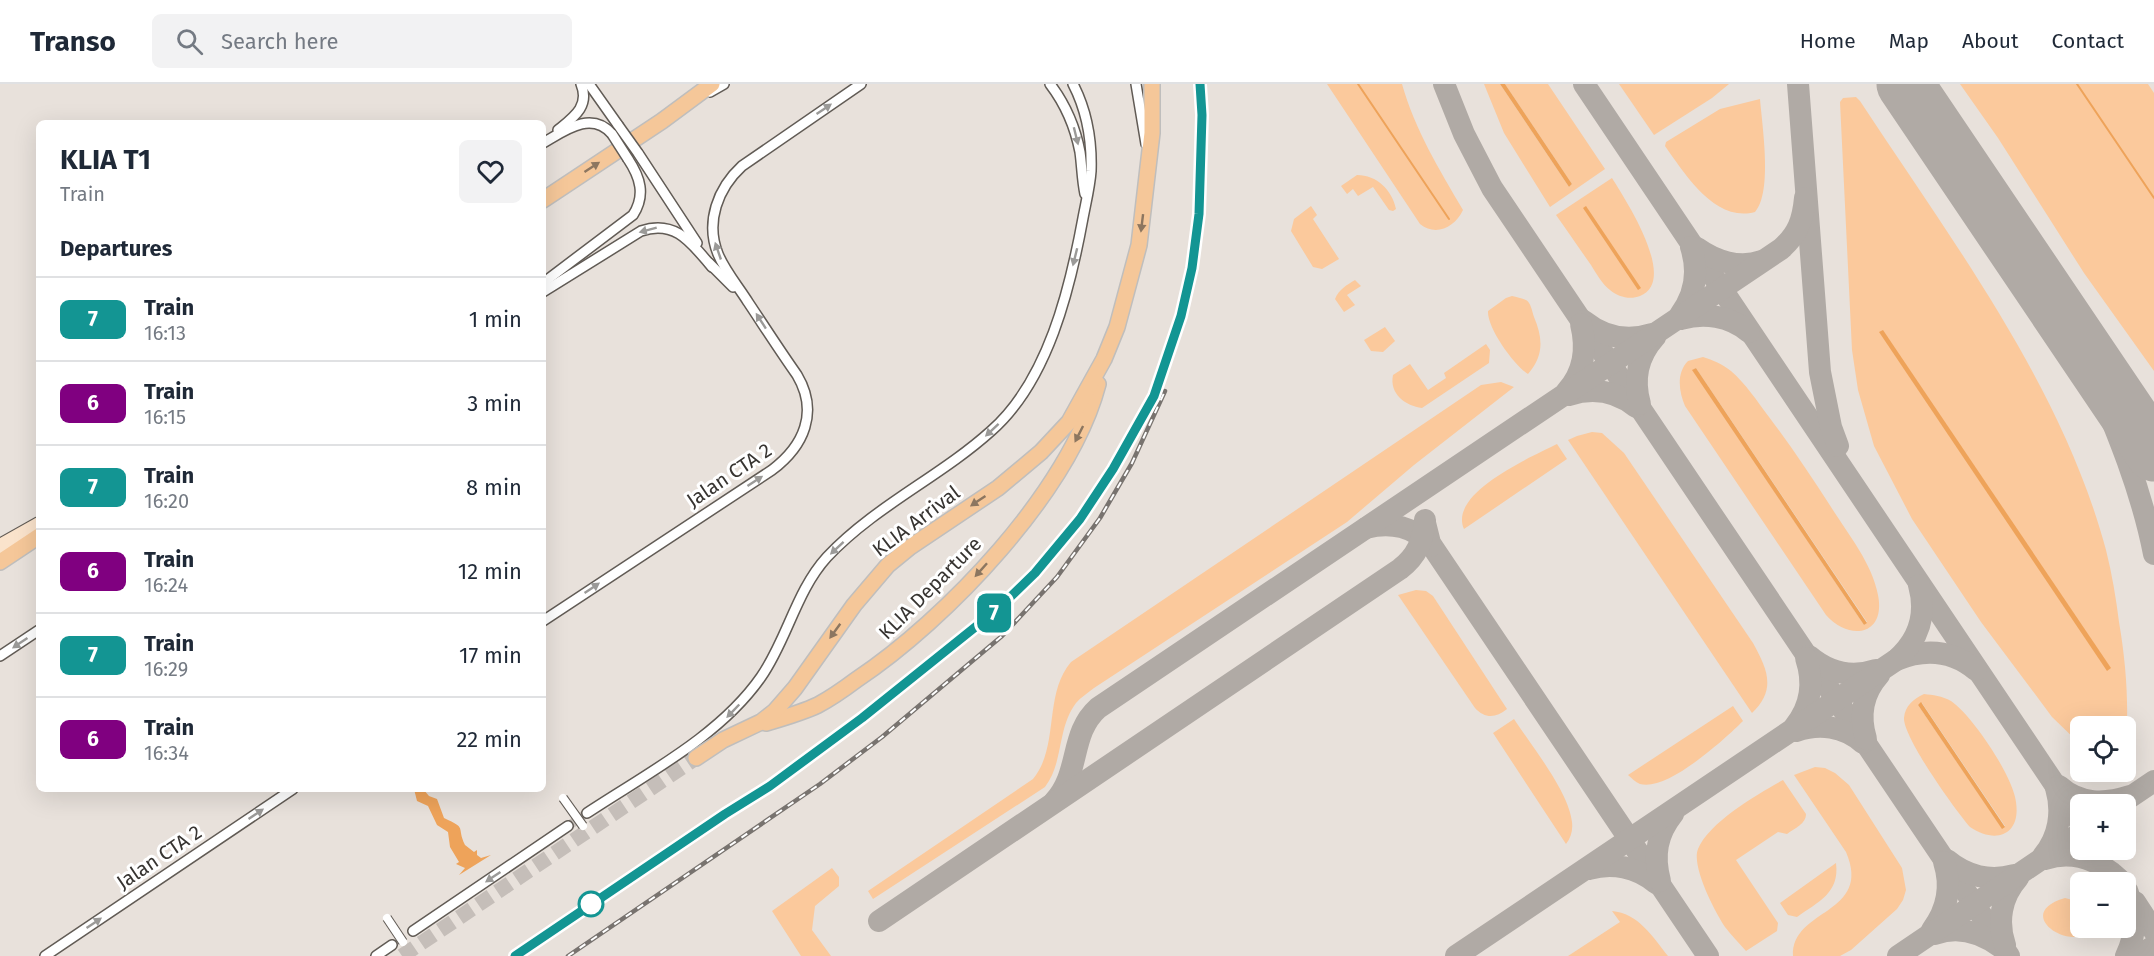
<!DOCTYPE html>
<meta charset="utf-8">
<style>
body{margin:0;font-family:"Fira Sans",sans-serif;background:#f2f2f3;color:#1f2937;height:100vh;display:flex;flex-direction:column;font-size:22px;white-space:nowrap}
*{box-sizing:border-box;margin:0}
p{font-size:20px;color:#747a83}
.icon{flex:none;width:33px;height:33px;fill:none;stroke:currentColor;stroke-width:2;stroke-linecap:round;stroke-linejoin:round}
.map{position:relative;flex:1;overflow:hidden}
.details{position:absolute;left:36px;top:36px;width:510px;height:672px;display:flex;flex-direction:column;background:#fff;border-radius:9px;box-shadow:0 6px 24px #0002}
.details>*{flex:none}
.badge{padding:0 12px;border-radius:9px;font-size:21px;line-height:39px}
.fabs{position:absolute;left:2070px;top:632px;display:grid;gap:12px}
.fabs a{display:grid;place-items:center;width:66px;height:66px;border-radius:9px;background:#fff;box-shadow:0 6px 24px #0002;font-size:30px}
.map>.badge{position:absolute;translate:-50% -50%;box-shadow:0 0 0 3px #fff}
h2{padding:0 24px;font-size:22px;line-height:54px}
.round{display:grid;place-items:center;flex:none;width:63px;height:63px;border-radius:9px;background:#f2f2f3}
.overview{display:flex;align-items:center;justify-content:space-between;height:102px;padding:0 24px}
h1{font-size:28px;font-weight:700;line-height:45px}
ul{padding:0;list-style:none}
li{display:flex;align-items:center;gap:18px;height:84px;padding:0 24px;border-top:2px solid #e0e1e3}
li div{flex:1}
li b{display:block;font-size:22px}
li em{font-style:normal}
li .badge{min-width:66px;font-weight:700;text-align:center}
header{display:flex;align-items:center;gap:36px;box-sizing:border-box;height:84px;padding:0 30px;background:#fff;border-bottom:2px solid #e0e1e3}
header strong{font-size:28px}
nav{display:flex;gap:33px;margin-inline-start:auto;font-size:21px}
.search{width:420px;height:54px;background:#f2f2f3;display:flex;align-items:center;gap:15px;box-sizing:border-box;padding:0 21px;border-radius:9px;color:#747a83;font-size:22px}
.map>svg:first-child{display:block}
</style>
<header>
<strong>Transo</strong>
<div class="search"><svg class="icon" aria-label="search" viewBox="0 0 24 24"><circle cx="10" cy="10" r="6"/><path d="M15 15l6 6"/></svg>Search here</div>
<nav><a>Home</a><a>Map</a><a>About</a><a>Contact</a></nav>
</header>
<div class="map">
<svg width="2154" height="872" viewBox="0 0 2154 872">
<rect width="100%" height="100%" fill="#e8e1db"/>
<g fill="#fbc99c" fill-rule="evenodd">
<path d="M1327,0H1402C1415,46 1439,85 1463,126C1455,143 1436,153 1420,140Z"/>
<polygon points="1484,0 1500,0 1569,103 1572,100 1505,0 1548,0 1605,85 1550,123 1504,49"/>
<polygon points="1619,0 1729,0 1712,14 1654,51"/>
<polygon points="1960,0 2148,0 2154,9 2154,287 2084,189 1998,54"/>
<path d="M1856,13L1860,17C1952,157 2062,302 2106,466C2112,490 2116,514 2119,538C2126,579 2129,619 2126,660V642H2080V660L2052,633L2035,610L1981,538L1912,435L1874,362L1858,306L1852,266L1840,18L1843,14Z"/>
<path d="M1760,15C1762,41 1773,108 1755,128C1715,139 1685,90 1665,62L1666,58L1720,25Z"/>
<path d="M1357,91C1377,91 1392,106 1396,125L1393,127L1389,126L1373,103L1358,112L1353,105L1347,110L1341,102Z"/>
<path d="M1612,94C1625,115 1679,197 1640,212C1630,216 1618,213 1610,206C1602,200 1596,189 1591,181C1579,164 1568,148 1556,131Z"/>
<polygon points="1311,122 1317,131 1313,135 1339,175 1322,185 1313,183 1291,147 1294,135"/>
<path d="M1355,196L1361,202L1347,211L1355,221L1344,228L1335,215C1339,205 1347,201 1355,196Z"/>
<path d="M1512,212C1516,213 1522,214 1526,216C1531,219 1532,227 1534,233C1543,254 1544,272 1528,290C1514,281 1487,244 1488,227L1506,214Z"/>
<polygon points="1385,243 1395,257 1383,268 1371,267 1364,256"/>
<path d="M1486,260L1490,266L1489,279L1422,324C1406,322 1389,310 1393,291L1410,280L1428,306L1446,294L1444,289Z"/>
<path d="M1703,273C1713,276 1722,280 1731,287C1746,300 1757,317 1769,333C1791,362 1811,392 1831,423C1848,450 1872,479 1878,511C1886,552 1849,557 1826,531L1685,322C1679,308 1676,289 1688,277ZM1696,284L1867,538L1864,541L1693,286Z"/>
<path d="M1501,298L1514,303L1414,381L1347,438L1094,604C1088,609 1081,613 1076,619C1057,644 1064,678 1045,703L873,815L868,807L1033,695C1060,662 1043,611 1071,578L1481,301Z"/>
<path d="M1592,348L1602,349L1624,369L1753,559C1767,585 1777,605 1752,629L1568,356L1577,352Z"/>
<path d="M1557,360L1567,375L1464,445C1448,409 1531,373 1557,360Z"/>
<path d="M1416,506L1426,507L1433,512L1507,625C1496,634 1485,635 1475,624L1398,511Z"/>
<path d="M1924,610C1933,611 1942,612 1951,617C1972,631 2013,692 2016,718C2021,752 1995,760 1970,743C1955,726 1903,653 1904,634C1905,622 1913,615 1924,610ZM1922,619L2005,742L2002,744L1918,621Z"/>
<path d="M1733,622L1743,637C1725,655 1667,708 1640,700C1635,698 1632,694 1628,691Z"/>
<path d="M1514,635C1531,661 1569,708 1572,738C1573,746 1571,754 1566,760L1493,649Z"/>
<path d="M1815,683L1825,684L1835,689L1849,701L1902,784L1906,806L1903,816L1897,825L1851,866L1840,872H1793C1791,824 1873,831 1846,768L1794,691Z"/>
<path d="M1783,696L1806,730C1806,740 1795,744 1787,750L1778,748L1736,776L1778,839L1777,847L1746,867C1739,859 1731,851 1725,843C1715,828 1691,782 1698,765C1709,738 1758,710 1783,696Z"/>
<path d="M1836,779C1840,809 1818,818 1797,833L1788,831L1780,819Z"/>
<polygon points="832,784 839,793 839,802 815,822 812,846 831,872 801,872 772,827"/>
<path d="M2065,814L2080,818V843H2092C2076,872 2009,830 2065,814Z"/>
<path d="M1612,827C1638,829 1653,853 1668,872H1568L1620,838Z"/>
</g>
<g fill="#eea35a">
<polygon points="1500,0 1505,0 1572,100 1569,103"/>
<polygon points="1586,122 1641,204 1638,206 1583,124"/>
<polygon points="1883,246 2111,584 2107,587 1879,248"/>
<polygon points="1696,284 1867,539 1864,541 1692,286"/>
<polygon points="1921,618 2005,743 2002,745 1918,621"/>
<path d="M414,705H423L429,712L437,715L444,734C468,745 456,742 465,761L474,768L477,766V771L481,774L491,771L459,791L465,784L456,780L459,778L450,763L448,748L437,741L428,722L417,717Z"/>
</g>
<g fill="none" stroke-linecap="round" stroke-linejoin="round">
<g stroke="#eea35a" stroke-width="2">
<polyline points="1358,0 1449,135"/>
<polyline points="2077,0 2154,114"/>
</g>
<g stroke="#b0aaa5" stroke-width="22">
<polyline points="1444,0 1464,50 1492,104 2009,872"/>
<polyline points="1584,0 2080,738"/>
<polyline points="1798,0 1820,288 1831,343 1838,362"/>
<path d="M1697,164C1715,177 1739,185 1762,177"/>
<path d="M1680,231C1695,211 1699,188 1691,163"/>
<path d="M1681,235C1704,228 1730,232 1749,248"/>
<path d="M1584,237C1604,253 1627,258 1652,250"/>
<path d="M2080,259C2108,327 2140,397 2154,470"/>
<path d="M1567,307C1584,288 1587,264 1581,240"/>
<path d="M1569,311C1594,303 1616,307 1636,323"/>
<path d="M1640,320C1633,296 1638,272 1655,253"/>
<polyline points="1425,439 1430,459 1436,468 1708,872"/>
<path d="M1366,444C1391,437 1415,443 1431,462"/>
<path d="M1809,572C1829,589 1852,594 1876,586"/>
<path d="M1896,576C1925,564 1952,566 1976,586"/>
<path d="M1795,642C1811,622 1814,598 1806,574"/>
<path d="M1796,647C1819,639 1844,642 1863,659"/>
<path d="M1866,655C1859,632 1863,609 1879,591"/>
<path d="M2059,702C2080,721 2105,720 2130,712"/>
<path d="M1054,718C1081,689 1069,650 1098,624L1781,165C1798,150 1803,136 1805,114"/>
<polyline points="2120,720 2154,697"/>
<path d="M2043,772C2059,753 2063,728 2056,704"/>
<path d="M2045,775C2073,766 2099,776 2120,796"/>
<path d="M1947,776C1966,792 1990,798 2014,791"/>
<path d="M1589,785C1612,778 1637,783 1656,799"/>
<path d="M1660,797C1653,771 1657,750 1673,730"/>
<polyline points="2135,818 2154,847"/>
<path d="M879,837L1400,485C1417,472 1423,457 1425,436"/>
<path d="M1932,846C1947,826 1952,803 1944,778"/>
<path d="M1935,850C1959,841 1982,849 2002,864"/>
<path d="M2005,861C1997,838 2001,813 2018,794"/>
<path d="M1456,872L1896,576C1919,556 1927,530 1919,501"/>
<polyline points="1898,872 2080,749"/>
<path d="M2126,872C2137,849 2136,830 2127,806"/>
<polyline points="2139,872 2154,862"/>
</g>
<polyline stroke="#b0aaa5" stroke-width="57" points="1905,0 2154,369"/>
<polyline stroke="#c5beb9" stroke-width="9" stroke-dasharray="9 4.5" stroke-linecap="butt" points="568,742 587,729"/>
<polyline stroke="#c5beb9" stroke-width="15" stroke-dasharray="15 8" stroke-linecap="butt" points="402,872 696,674"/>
<defs>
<g id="minor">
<polyline points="589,0 618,41"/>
<path d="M1050,0C1066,21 1075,42 1080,68C1082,82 1082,96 1085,110"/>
<polyline points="1136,0 1146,60"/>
<polyline points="710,8 724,0"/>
<path d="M558,46C574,33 590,22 581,0"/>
<path d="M543,59C564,47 591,26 612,50"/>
<polyline points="638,69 697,159"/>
<polyline points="709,179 733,203"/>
<path d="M543,199L633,131C646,111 640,93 628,75"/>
<path d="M543,208L641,147C676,135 692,160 712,183"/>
<path d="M543,537L772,386C804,362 819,328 797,291C780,267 764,242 748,218C738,202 725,187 718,170C705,138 718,104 742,82L861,0"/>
<polyline points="0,572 39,546"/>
<path d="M587,729C646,690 720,652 761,593C787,556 796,507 827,473C875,422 940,393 991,347C1048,297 1070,205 1083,134C1086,118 1090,102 1091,87C1092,57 1087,27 1073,0"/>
<polyline points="413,847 568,742"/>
<polyline points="45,872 293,705"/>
<polyline points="376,872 392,861"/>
</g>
<polyline id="secondary" points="0,462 39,440"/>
<g id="primary">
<polyline points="543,116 662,37 712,0"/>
<polyline points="0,478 39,452"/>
<path d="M766,639C783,634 801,629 818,621C831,614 844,605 856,596C946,536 1070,407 1098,300"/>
<polyline points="696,674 723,656 761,638 775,627 795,604 854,521 888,481 910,463 998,404 1041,368 1069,338 1104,275 1117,243 1139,161 1152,49 1152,0"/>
</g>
</defs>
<use href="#minor" stroke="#615b55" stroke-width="12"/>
<use href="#secondary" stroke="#615b55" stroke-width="16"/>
<use href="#primary" stroke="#bfbebd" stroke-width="18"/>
<use href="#minor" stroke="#fff" stroke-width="9"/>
<use href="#secondary" stroke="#fae3cc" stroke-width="14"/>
<use href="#primary" stroke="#f5c799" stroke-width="15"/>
<defs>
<g id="rail">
<polyline points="515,872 725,730 769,702 862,634 999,524 1034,489 1080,434 1113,385 1154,312 1181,232 1192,184 1199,130 1202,31 1200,0"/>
<polyline points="568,872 820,700 882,653 1002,552 1057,493 1100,434 1132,379 1165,307"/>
</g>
</defs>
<use href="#rail" stroke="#78736f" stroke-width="4.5"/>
<use href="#rail" stroke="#fff" stroke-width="2" stroke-dasharray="7" stroke-linecap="butt"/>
<defs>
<g id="pedestrian-bridge">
<polyline points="563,714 583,742"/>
<polyline points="387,834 403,858"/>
</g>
<g id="minor-bridge">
<polyline points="618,41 638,69"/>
<polyline points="612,50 628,75"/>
</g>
</defs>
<use href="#pedestrian-bridge" stroke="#615b55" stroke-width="10" stroke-linecap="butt"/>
<use href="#minor-bridge" stroke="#615b55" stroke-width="12" stroke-linecap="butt"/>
<use href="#pedestrian-bridge" stroke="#fff" stroke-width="8"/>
<use href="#minor-bridge" stroke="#fff" stroke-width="9"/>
</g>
<defs><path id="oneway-solid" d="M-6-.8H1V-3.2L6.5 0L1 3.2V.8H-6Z" transform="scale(1.5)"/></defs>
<g fill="#9b9a98">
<use href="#oneway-solid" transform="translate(824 25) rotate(-34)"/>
<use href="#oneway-solid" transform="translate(1076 52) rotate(76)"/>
<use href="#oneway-solid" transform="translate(648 146) rotate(165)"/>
<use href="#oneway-solid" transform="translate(718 167) rotate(-109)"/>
<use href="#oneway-solid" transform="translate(1075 173) rotate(104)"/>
<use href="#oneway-solid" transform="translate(761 237) rotate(-123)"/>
<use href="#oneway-solid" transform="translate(992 346) rotate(137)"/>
<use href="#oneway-solid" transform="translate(755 397) rotate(-33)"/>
<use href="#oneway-solid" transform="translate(837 464) rotate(137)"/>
<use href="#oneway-solid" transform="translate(592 504) rotate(-34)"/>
<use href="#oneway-solid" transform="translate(20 559) rotate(146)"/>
<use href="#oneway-solid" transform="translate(733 627) rotate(134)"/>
<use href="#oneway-solid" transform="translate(256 730) rotate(-34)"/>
<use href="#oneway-solid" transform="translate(493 793) rotate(146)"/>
<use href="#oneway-solid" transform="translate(94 839) rotate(-34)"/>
</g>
<g fill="#8c7660">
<use href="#oneway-solid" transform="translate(592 83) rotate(-33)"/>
<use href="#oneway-solid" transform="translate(1142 139) rotate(97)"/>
<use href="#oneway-solid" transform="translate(1079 350) rotate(117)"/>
<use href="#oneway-solid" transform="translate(978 417) rotate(146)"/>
<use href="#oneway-solid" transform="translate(981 486) rotate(132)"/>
<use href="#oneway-solid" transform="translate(835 547) rotate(126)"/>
</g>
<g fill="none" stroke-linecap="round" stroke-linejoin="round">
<defs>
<polyline id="line" points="515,872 725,730 770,702 862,634 999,524 1035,489 1080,435 1113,385 1154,312 1181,232 1192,184 1199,130 1202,31 1200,0"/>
</defs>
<use href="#line" stroke="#fff" stroke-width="14"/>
<use href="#line" stroke="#139593" stroke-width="9"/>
</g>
<circle fill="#fff" stroke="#139593" stroke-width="3" cx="591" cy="820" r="12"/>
<g text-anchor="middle" stroke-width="6" stroke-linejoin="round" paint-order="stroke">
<g font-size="20" fill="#373431" stroke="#fff">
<text transform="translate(729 391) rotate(-34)" y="7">Jalan CTA 2</text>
<text transform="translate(916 437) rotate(-37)" y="7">KLIA Arrival</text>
<text transform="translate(930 504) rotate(-45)" y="7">KLIA Departure</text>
<text transform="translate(159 773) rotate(-34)" y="7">Jalan CTA 2</text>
</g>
</g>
</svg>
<div class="fabs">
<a><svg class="icon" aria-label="locate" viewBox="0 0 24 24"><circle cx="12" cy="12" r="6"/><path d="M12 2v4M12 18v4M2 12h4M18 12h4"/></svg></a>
<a>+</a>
<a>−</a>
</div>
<b class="badge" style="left:994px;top:529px;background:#139593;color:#fff">7</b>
<section class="details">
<div class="overview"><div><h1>KLIA T1</h1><p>Train</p></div><a class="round"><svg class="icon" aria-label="heart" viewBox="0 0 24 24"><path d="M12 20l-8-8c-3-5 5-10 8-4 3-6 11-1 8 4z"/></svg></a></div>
<h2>Departures</h2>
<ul>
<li><span class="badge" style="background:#139593;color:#fff">7</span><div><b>Train</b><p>16:13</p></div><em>1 min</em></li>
<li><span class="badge" style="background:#800080;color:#fff">6</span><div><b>Train</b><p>16:15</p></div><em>3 min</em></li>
<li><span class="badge" style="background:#139593;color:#fff">7</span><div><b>Train</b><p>16:20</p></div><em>8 min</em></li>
<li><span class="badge" style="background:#800080;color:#fff">6</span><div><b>Train</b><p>16:24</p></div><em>12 min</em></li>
<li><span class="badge" style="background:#139593;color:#fff">7</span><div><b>Train</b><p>16:29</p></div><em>17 min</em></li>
<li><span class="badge" style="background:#800080;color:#fff">6</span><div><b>Train</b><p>16:34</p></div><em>22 min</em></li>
</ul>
</section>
</div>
